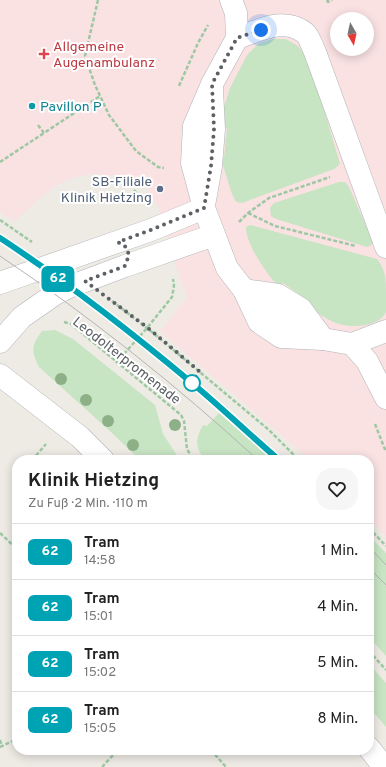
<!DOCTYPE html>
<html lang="de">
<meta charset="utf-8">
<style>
body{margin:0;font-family:Overpass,sans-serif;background:#f6f6f6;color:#222;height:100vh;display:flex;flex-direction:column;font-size:15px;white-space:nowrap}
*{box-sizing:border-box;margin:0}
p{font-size:13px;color:#767676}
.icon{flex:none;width:22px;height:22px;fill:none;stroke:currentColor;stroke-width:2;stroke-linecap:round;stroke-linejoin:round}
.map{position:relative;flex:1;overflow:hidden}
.panel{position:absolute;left:12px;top:455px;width:362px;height:300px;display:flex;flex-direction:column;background:#fff;border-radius:16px;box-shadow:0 2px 10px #0003}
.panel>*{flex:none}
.badge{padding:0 8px;border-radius:6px;font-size:14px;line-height:26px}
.needle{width:26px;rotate:171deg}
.tools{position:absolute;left:330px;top:12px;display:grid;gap:8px}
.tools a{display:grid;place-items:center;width:44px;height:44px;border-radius:50%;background:#fff;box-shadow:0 2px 10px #0003;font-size:20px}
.you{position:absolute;width:20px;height:20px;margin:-10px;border:3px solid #fff;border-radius:50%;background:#1a73e8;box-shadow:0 0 0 6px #1a73e833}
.map>.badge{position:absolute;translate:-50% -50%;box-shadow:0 0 0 2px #fff}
.round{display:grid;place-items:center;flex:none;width:42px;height:42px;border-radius:16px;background:#f6f6f6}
.overview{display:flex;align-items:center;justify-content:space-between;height:68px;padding:0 16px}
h1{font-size:19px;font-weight:700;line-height:30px}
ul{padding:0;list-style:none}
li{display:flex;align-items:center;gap:12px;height:56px;padding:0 16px;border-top:1px solid #e0e0e0}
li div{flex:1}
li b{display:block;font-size:15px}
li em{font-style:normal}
li .badge{min-width:44px;font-weight:700;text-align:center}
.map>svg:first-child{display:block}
</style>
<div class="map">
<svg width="386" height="767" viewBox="0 0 386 767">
<rect width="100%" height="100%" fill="#eeebe5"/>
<path fill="#fae2e3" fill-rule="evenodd" d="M0,0H386V536L369,519V460H310L160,331L187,297L179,276L158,205L152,200L146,183L112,176L92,174L72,178L57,185L40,198L15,221L0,212ZM337,19H367V49H337Z"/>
<g fill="#c7e4c3">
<polygon points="273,39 286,39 298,46 304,54 322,103 340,164 334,169 242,203 236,202 232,194 221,159 224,158 227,128 222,126 224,107 230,88 247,55 259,43"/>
<polygon points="339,182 345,182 349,187 370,235 373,243 370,246 367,247 276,219 271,216 270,208 274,203"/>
<path d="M250,225L377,259C386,270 386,280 386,294C386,299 386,307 386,312C379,328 349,328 336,323C325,319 314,310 304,304L307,300L283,283L279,287C267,274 246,245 246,227Z"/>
<path d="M55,330L73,339L155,405L163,434L180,460H140L111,432L39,367C31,350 31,346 42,331Z"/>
<path d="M219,413L272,460H205C195,448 195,439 203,425L207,426Z"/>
<polygon points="369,536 386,553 386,656 369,637"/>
<polygon points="369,664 386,683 386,727 369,707"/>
</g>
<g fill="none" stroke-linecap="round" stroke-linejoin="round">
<defs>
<g id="minor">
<polyline points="231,0 236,13 237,38 212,84 194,126 192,163 204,208 227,268 244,290 259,322 281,337 323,339 352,344 367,361 386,398"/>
<path d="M237,38C258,31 284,16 305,33C309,36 312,46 315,52L386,247"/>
<polyline points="205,200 211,166 214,129 212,89"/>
<polyline points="0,283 151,230 204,208"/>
<polyline points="244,290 278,295 301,309 323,339"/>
<polyline points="246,292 291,325 313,334"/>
<polyline points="0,342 22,317 55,294 69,287 125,266 214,235"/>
<polyline points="352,344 386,331"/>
<polyline points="0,375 80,437 103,460"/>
<polyline points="369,748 384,767"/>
</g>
</defs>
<use href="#minor" stroke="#b0b3b7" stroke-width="23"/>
<g stroke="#9ec8a4" stroke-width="2.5" stroke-dasharray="4 2" stroke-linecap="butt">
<polyline points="98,0 85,56 95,85 109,115 136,151 158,167 164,168"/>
<polyline points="327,0 328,2 332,0"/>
<polyline points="179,86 198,43 208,25"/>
<polyline points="38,125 44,133 100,96"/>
<polyline points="0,162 44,133"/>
<polyline points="134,190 143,203"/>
<polyline points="248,213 275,226 356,246"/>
<polyline points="0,220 32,242"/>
<polyline points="239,222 248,213 269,198 330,177"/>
<polyline points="112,301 152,332 269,430 299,460"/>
<polyline points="64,322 71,324 181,415 184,421 187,449 193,460"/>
<polyline points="116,363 147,328 172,297 174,286 173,279"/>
<polyline points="375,424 386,452"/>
<polyline points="32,460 46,444"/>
<polyline points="369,528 386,546"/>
<polyline points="0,533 17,549"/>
<polyline points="369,651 386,670"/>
<polyline points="0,740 2,746"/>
<polyline points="0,747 17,739"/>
<polyline points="211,750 226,767"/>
<polyline points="102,767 115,753 116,750"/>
</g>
<use href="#minor" stroke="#fff" stroke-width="22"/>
<g stroke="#b3b4b5" stroke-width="1">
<path d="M0,238C67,282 131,332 192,383C222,408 250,434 279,460"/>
<path d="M0,256C91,317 177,386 258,460"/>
<polyline points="369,547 386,565"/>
<polyline points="369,568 386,585"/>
</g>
</g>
<g fill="#8db086">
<circle cx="61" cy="379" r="6"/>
<circle cx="86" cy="400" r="6"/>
<circle cx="108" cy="421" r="6"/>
<circle cx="175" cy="425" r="6"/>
<circle cx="133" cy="445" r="6"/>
</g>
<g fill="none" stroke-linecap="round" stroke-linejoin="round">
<defs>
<path id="line" d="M0,238C67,282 131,332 192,383C222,408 250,435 279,460"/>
</defs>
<use href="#line" stroke="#fff" stroke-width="9"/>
<use href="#line" stroke="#00a3b4" stroke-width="6"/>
<polyline stroke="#5d6165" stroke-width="4" stroke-dasharray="0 7.2" points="192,383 199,371 148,328 85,281 125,266 129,255 126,247 118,242 151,230 204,208 211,166 214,129 212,84 237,38 261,30"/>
</g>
<path fill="#e0444e" stroke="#fff" stroke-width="1.5" d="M42 48h4v4h4v4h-4v4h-4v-4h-4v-4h4z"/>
<circle fill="#0f9aa8" stroke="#fff" stroke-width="1.5" cx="32" cy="106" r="4"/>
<circle fill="#5c6f8a" stroke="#fff" stroke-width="1.5" cx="160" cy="189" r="4"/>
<circle fill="#fff" stroke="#00a3b4" stroke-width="2" cx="192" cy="383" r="8"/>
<g text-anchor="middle" stroke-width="4" stroke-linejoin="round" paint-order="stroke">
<g font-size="14" fill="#be3a42" stroke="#fff" text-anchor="start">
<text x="53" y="51">Allgemeine<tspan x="53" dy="16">Augenambulanz</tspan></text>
</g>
<g font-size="14" fill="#0d838f" stroke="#fff" text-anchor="start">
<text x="40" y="111">Pavillon P</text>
</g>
<g font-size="14" fill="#4e5e75" stroke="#fff" text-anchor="end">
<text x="152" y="186">SB-Filiale<tspan x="152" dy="16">Klinik Hietzing</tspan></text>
</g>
<g font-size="14" fill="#5d6165" stroke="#fff">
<text transform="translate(127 360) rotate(38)" y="5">Leodolterpromenade</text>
</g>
</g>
</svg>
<div class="tools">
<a><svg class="needle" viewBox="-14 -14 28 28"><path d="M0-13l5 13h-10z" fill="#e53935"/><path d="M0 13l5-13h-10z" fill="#767676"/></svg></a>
</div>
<div class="you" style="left:261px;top:30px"></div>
<b class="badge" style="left:58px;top:279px;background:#00a3b4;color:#fff">62</b>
<section class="panel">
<div class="overview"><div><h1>Klinik Hietzing</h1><p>Zu Fuß · 2 Min. · 110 m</p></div><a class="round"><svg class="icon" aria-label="heart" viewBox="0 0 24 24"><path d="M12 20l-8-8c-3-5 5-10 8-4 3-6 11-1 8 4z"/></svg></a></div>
<ul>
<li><span class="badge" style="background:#00a3b4;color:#fff">62</span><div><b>Tram</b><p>14:58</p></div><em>1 Min.</em></li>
<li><span class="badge" style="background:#00a3b4;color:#fff">62</span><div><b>Tram</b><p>15:01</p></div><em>4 Min.</em></li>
<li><span class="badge" style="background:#00a3b4;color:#fff">62</span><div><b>Tram</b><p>15:02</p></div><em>5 Min.</em></li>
<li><span class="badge" style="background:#00a3b4;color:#fff">62</span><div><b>Tram</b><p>15:05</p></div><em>8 Min.</em></li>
</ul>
</section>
</div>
